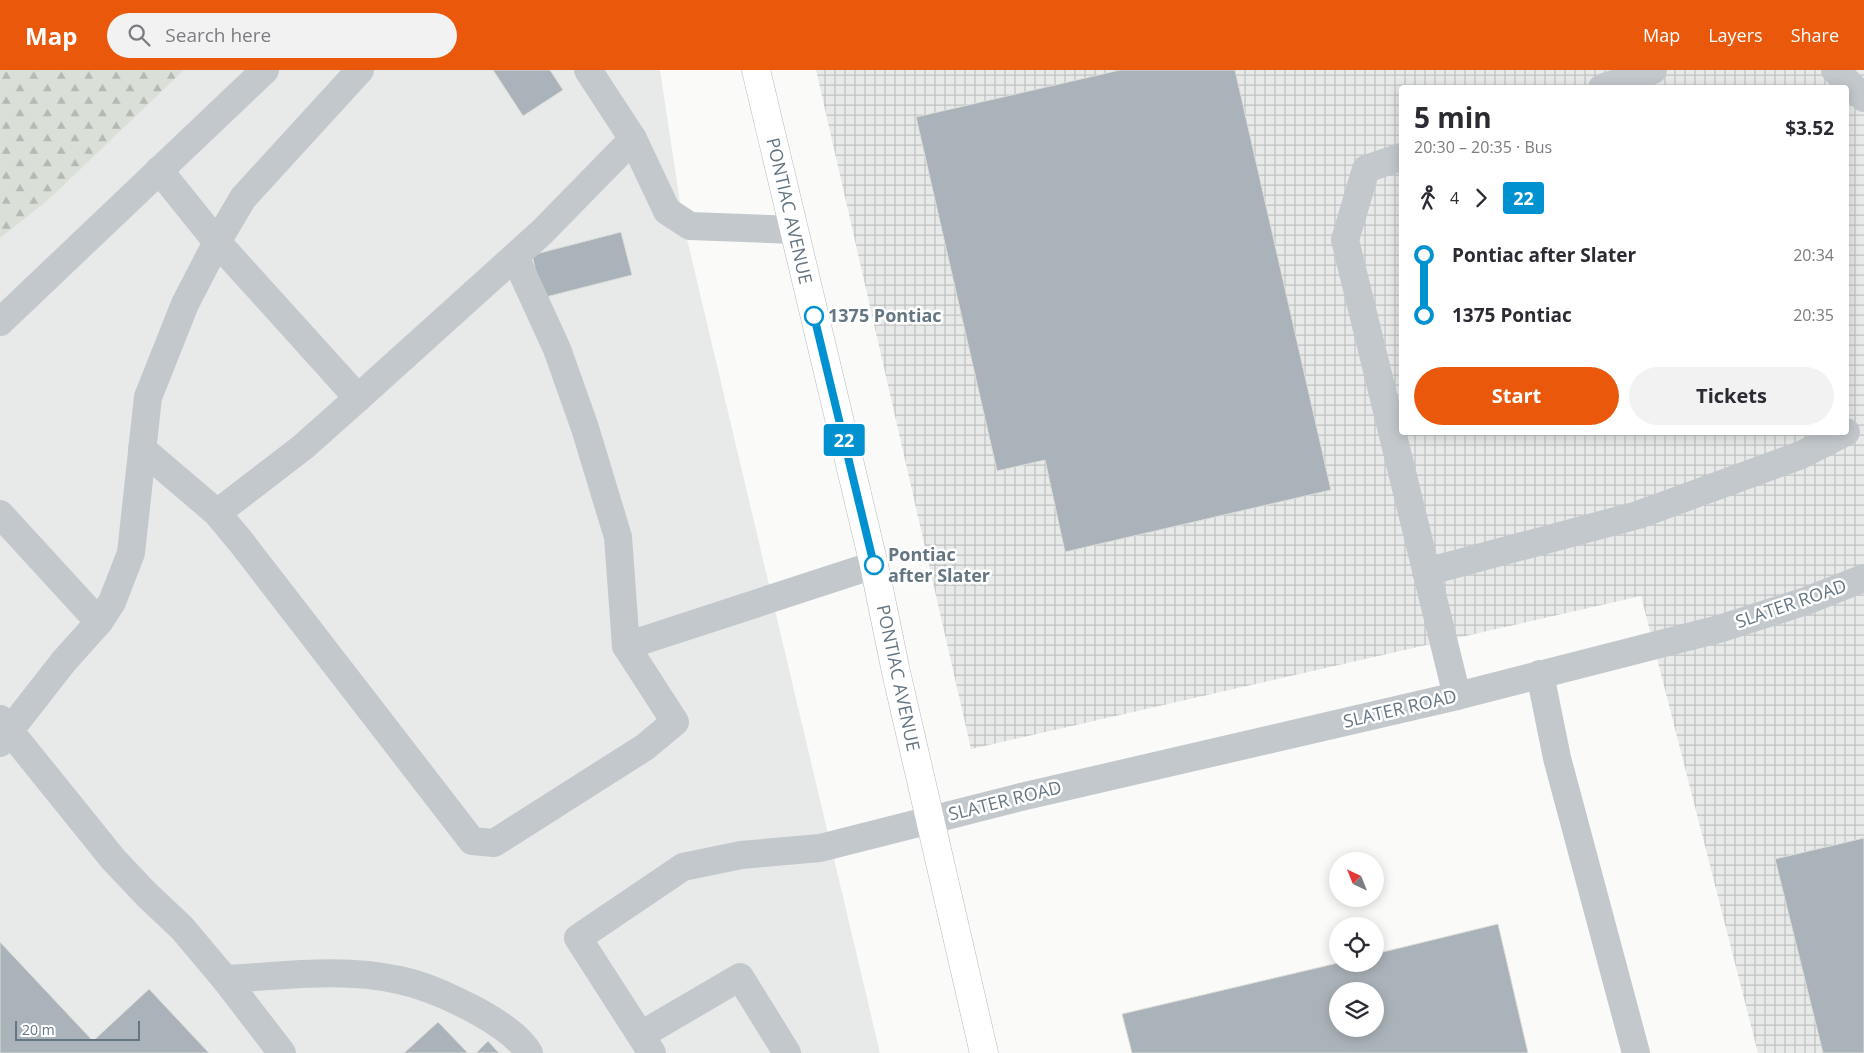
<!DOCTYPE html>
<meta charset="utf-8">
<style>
body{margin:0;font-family:"Open Sans",sans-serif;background:#f2f2f3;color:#2b2b33;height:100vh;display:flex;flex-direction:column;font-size:19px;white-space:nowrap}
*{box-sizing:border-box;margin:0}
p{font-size:16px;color:#7c7c81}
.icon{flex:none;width:28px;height:28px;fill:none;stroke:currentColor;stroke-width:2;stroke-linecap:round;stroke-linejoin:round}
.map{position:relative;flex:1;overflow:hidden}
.details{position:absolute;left:1399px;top:15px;width:450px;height:350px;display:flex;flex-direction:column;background:#fff;border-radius:5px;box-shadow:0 2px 12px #0003}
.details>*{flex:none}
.badge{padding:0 10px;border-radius:4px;font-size:18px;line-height:32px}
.needle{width:32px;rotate:317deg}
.tools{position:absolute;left:1329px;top:782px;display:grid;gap:10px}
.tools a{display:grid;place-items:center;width:55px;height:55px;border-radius:50%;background:#fff;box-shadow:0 2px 12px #0003;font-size:25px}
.scale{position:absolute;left:15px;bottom:12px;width:125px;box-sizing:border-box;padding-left:5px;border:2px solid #657683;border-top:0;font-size:14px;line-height:18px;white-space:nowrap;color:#657683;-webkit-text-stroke:4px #fff;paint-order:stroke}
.map>.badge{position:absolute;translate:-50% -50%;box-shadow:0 0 0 2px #fff}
.legs{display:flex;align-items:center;gap:8px;height:55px;padding:0 15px;font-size:16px}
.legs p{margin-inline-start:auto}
.headline{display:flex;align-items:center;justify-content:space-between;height:85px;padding:0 15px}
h1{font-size:28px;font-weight:700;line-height:38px}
.primary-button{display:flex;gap:10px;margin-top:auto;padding:10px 15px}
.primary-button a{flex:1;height:58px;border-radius:30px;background:#ea580c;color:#fff;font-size:20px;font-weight:700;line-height:58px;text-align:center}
.primary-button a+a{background:#f2f2f3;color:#2b2b33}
ul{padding:0 15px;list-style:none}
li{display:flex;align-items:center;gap:18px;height:60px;font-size:19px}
li i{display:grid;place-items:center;width:8px;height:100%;margin:0 6px;background:currentColor}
li i::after{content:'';width:12px;height:12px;margin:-6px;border:4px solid;border-radius:50%;background:#fff}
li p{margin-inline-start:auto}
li:first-child i{background:linear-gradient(#0000 50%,currentColor 0)}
li:last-child i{background:linear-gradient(currentColor 50%,#0000 0)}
header{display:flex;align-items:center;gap:30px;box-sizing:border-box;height:70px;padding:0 25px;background:#ea580c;color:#fff}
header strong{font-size:24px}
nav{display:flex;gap:28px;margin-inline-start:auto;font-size:18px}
.search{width:350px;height:45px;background:#f2f2f3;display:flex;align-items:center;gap:12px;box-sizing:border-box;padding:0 18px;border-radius:28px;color:#7c7c81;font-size:19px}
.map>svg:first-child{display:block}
</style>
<header>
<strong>Map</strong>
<div class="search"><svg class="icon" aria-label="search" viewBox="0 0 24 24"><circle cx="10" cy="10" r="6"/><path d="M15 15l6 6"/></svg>Search here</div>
<nav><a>Map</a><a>Layers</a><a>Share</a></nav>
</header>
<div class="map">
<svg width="1864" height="983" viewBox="0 0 1864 983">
<defs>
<pattern id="industrial-grid" width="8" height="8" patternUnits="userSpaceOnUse" patternTransform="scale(1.25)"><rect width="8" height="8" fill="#e8e9e9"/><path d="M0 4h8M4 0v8" fill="none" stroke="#c0c1c2"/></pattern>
<pattern id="forest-firs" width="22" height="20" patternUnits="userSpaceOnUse" patternTransform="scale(1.25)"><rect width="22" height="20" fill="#dadfd7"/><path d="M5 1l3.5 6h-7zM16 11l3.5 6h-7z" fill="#b4b9b4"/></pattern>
</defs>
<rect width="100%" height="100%" fill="#fafaf8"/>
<polygon fill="#e8e9e9" points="0,0 660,0 683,152 880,983 0,983"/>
<path fill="url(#industrial-grid)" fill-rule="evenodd" d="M816,0H1864V983H1758L1641,526L971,679ZM1401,18H1846V362H1401Z"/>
<polygon fill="url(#forest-firs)" points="0,0 184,0 48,130 0,168"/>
<g fill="#aab3b9" stroke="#dcdcda" fill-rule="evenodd">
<polygon points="493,0 550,0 563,20 523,46"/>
<polygon points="1120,0 1235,0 1331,420 1065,482 1045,390 997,401 916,47"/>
<polygon points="621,162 632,205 542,228 532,185"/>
<polygon points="1864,768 1864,983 1823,983 1775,789"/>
<path d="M1498,854L1528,983H1132L1122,944L1338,893L1375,894V884ZM1338,921H1375V959H1338Z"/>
<polygon points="0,872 93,971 149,919 209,983 0,983"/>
<polygon points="438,952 468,983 404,983"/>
<polygon points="488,971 499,983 476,983"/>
</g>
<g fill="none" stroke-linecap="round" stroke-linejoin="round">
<defs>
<polyline id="major" points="756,0 874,495 896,602 984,983"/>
</defs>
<use href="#major" stroke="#b5babe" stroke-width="29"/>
<g stroke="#c3c8cc" stroke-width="28">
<polyline points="588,0 633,69 667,141 690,156 794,160"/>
<polyline points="1835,0 1864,28"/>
<polyline points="1602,18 1653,0"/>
<polyline points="1401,87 1366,99 1345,170 1457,626"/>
<polyline points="159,100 217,172 358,328"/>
<polyline points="515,187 557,279 585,358 618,467 626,576"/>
<polyline points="0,252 265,0"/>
<polyline points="142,379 217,443 241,472 472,771 494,773 645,677 675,652 626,576 874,495"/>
<polyline points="217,443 303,377 358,328 542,162 633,69"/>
<polyline points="0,444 99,552"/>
<polyline points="1426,502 1638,445 1801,385 1846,362"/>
<polyline points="1540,604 1557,688 1636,983"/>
<polyline points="0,649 113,789 146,824 182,858 225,909 282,983"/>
<polyline points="0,673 64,591 99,552 112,532 131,483 148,327 185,234 217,172 243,128 360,0"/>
<path d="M225,909C282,906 343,897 399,910C427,916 452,928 477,941C495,951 518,965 529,983"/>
<polyline points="641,965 740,907 787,983"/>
<polyline points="652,983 578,868 683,797 741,785 820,778 1017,728 1457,626 1719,559 1806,531 1864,508"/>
</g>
<use href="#major" stroke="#fff" stroke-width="28"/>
</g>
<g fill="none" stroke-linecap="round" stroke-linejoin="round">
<defs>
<polyline id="line-1" points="814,246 874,495"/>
</defs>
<use href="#line-1" stroke="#fff" stroke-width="11"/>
<use href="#line-1" stroke="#0092d0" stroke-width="8"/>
</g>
<g fill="#fff" stroke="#0092d0" stroke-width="2.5">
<circle cx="814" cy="246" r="9"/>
<circle cx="874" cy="495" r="9"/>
</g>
<g text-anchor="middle" stroke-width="5" stroke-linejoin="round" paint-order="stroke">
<g font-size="18" fill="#657683" stroke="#fff">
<text transform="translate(789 141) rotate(77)" y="6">PONTIAC AVENUE</text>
<text transform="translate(1791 534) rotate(-19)" y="6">SLATER ROAD</text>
<text transform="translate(898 608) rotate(78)" y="6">PONTIAC AVENUE</text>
<text transform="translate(1400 639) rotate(-13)" y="6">SLATER ROAD</text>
<text transform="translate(1005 731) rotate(-14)" y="6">SLATER ROAD</text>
</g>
<g font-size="18" font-weight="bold" fill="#657683" stroke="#fff" text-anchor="start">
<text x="828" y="252">1375 Pontiac</text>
<text x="888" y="491">Pontiac<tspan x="888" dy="21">after Slater</tspan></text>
</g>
</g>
</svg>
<div class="tools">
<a><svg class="needle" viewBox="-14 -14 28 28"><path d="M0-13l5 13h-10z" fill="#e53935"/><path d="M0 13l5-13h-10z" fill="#7c7c81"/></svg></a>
<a><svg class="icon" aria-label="locate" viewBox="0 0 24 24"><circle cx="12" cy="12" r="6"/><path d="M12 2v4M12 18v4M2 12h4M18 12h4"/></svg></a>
<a><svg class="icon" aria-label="layers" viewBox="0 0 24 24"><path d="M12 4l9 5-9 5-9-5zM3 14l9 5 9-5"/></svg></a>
</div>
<div class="scale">20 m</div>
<b class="badge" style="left:844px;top:370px;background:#0092d0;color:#fff">22</b>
<section class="details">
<div class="headline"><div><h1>5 min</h1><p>20:30 – 20:35 · Bus</p></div><b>$3.52</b></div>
<div class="legs"><svg class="icon" aria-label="walk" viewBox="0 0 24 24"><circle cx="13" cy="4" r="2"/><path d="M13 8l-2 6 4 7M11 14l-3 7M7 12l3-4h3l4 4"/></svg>4<svg class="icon" aria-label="forward" viewBox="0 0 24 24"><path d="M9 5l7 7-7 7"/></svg><b class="badge" style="background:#0092d0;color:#fff">22</b></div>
<ul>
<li><i style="color:#0092d0"></i><b>Pontiac after Slater</b><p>20:34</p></li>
<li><i style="color:#0092d0"></i><b>1375 Pontiac</b><p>20:35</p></li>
</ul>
<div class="primary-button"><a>Start</a><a>Tickets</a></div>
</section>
</div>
